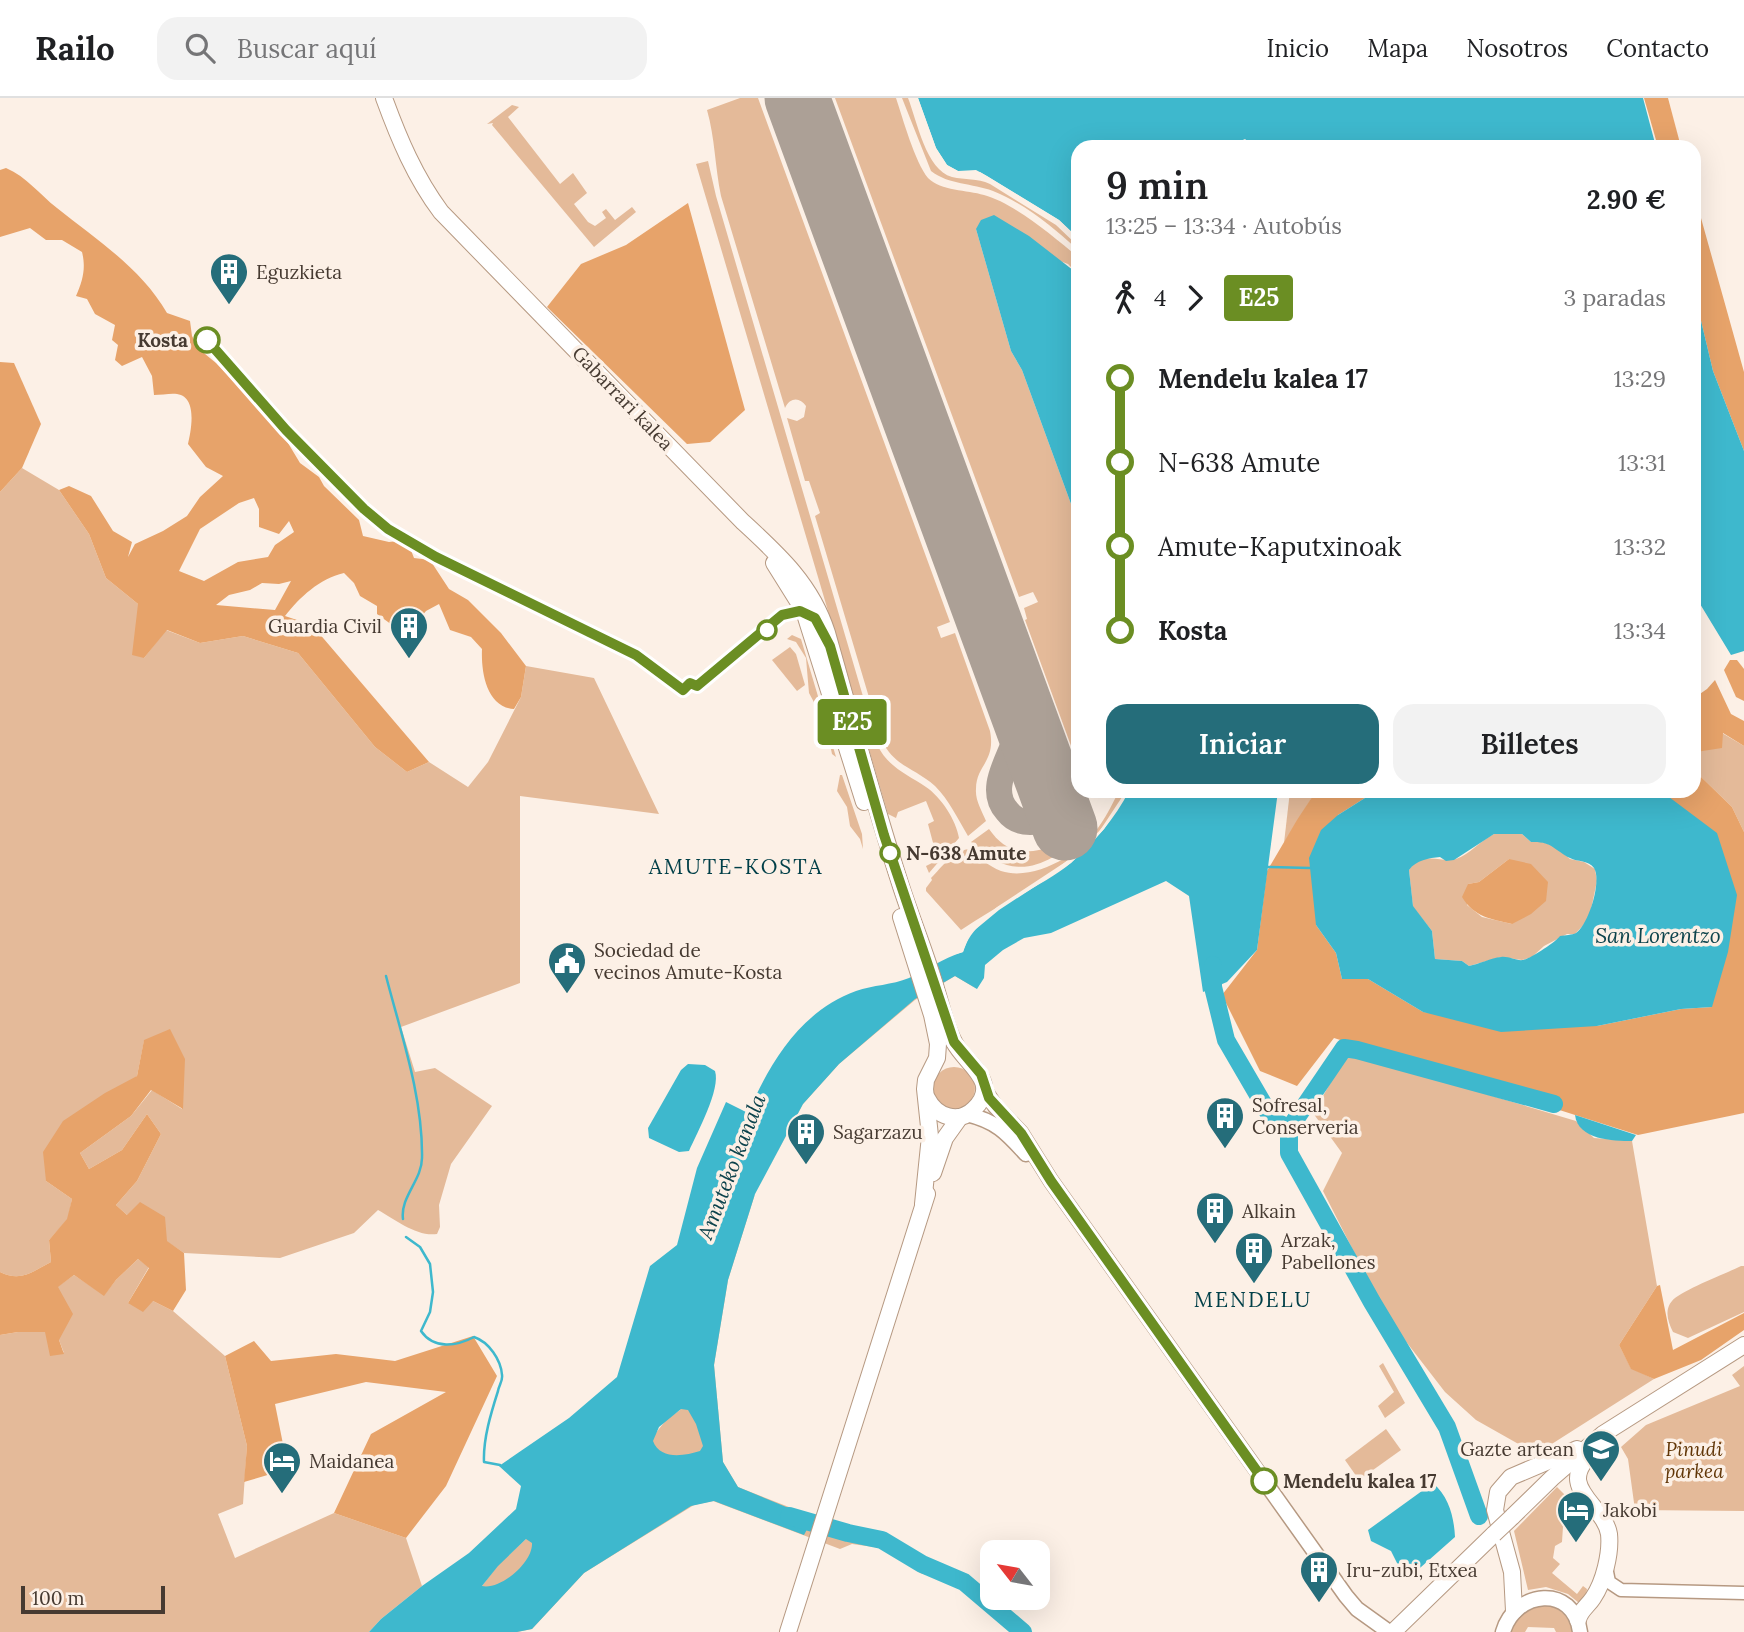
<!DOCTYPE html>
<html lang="es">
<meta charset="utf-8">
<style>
body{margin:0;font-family:Lora,serif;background:#f2f2f2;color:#202124;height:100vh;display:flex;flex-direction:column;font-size:26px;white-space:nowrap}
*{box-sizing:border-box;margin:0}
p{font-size:23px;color:#757577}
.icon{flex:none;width:38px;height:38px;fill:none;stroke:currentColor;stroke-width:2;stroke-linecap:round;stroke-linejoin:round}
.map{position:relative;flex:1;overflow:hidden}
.details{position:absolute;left:1071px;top:42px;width:630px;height:658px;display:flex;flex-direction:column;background:#fff;border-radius:21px;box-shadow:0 7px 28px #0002}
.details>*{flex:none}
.badge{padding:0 14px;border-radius:5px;font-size:24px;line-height:46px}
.needle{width:46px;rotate:301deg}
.controls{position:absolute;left:980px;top:1442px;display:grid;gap:14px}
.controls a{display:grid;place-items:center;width:70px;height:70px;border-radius:14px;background:#fff;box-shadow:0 7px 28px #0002;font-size:35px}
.scale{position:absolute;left:21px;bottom:18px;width:144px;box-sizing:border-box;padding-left:7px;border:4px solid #463a31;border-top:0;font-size:19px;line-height:24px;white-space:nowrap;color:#463a31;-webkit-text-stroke:5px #fcf0e6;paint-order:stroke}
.map>.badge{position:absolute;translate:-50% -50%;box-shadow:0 0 0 4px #fff}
.legs{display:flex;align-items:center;gap:10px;height:77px;padding:0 35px;font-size:23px}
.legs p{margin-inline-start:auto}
.headline{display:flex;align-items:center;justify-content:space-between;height:119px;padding:0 35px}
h1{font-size:38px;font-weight:600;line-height:52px}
.cta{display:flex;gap:14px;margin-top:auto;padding:14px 35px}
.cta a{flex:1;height:80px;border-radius:21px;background:#256d7a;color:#fff;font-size:28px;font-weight:600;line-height:80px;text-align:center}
.cta a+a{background:#f2f2f2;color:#202124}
ul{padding:0 35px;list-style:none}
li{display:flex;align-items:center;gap:24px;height:84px;font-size:26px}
li i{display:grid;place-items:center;width:10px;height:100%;margin:0 9px;background:currentColor}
li i::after{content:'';width:18px;height:18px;margin:-9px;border:5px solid;border-radius:50%;background:#fff}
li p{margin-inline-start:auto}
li:first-child i{background:linear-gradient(#0000 50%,currentColor 0)}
li:last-child i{background:linear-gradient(currentColor 50%,#0000 0)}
header{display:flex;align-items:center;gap:42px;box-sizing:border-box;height:98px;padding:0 35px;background:#fff;border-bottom:2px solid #e0e0e0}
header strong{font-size:33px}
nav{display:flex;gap:38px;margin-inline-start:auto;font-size:24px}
.search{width:490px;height:63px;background:#f2f2f2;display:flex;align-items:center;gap:18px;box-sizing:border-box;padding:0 24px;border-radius:21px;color:#757577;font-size:26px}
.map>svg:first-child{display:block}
</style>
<header>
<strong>Railo</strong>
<div class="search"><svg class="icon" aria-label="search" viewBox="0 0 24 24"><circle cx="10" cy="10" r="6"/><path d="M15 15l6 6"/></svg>Buscar aquí</div>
<nav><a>Inicio</a><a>Mapa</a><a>Nosotros</a><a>Contacto</a></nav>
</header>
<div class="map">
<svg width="1744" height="1534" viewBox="0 0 1744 1534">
<rect width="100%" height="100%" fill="#fcf0e6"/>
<g fill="#e4ba99" fill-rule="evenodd">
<path d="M740,0H758L950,524L937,529L941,540L955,535L990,633C996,664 976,667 976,691C975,702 982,713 986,723L968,738C958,721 949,702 935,688C915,670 895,669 882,643L815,418L820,415L809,383H805L787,320L797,323L804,319L806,308C800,299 790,299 785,310L721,98C715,69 715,40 707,12Z"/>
<path d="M835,0H896C903,21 915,64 928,80C941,93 967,92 984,97C1014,105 1054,139 1078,159V176L1068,166L976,131L1011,253L1022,272L1078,425V667L1025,522L1027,521L1024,510L1038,504L1033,494L1019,499Z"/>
<path d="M902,0H908C917,23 926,72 952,79C965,82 977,80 990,86L1056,127L1078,148V152C1053,129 1025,106 993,93C972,85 949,87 931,73Z"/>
<polygon points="512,7 519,9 508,19 560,86 573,75 587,95 574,106 588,124 595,128 606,120 602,114 606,111 615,122 632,109 636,114 594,149 492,27 493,25 487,26"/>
<path d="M708,63L716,98L877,646C887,669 907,676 926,689C941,699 956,722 959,740L929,775L926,768L934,764L936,756L928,726L934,723L926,703L898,714L896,720L888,716L696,66Z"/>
<path d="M22,370L59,392L89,436L106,480L138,506L144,560L166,532L200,545L243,538L298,555L375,649L407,674L429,664L468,689L488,664L521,599L526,568L594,580L659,716L520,698V885L401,929L415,974L435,970L492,1008L451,1066L439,1107L440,1129L437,1136C417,1139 396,1122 378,1112L354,1135L280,1160L184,1155L127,1117L116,1107L137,1083L161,1036L147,1016L122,1052L89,1071L80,1055L131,1018L152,992L182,1011L144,943L137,978L46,1083L72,1101L68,1121L49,1142L51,1164C32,1174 21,1184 0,1174V394Z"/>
<polygon points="792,537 801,541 836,659 832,656 828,637 819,623 816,608 809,595 806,560 796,544 787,541"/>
<polygon points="790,549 796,556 805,587 797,593 772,562"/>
<polygon points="1694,629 1697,634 1696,654 1722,635 1744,648 1744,734 1732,709 1694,672"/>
<polygon points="840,677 842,677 862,736 863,751 860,741 850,728 847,709 837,693"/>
<path d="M1119,693H1126C1094,760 1020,793 961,832L926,793V790L932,782L931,780C942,769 953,753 969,751C979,759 988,768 1001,773C1035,784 1082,755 1100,727C1108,716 1113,704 1119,693Z"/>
<polygon points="1290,693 1316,693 1284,745"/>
<path d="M989,731C1017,771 1049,748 1086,735C1046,769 1014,786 971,744Z"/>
<path d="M1494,736H1522L1531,744L1539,743L1554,748L1570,761L1584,764L1595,771L1597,783L1589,821L1575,836H1567L1544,848L1532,859L1522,862L1501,859L1469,868L1462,863L1435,861L1432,833L1413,809L1409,772C1421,752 1442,765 1456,761C1469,757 1481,742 1494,736ZM1509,761L1512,826L1482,819L1467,807L1468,786L1479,784Z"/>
<polygon points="955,876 977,891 955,878 915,902 839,966 803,1006 755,1096 728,1182 714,1267 723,1364 738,1389 840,1429 880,1436 898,1444 921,1460 970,1481 1026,1534 1020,1534 957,1486 920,1475 888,1451 852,1446 840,1451 713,1403 694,1407 584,1475 532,1531 517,1534 431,1534 482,1488 498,1467 570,1400 655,1336 666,1322 680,1312 733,1138 833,948"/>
<polygon points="1348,955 1576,1023 1594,1040 1632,1043 1657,1188 1619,1247 1631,1270 1654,1281 1536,1356 1476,1322 1445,1294 1387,1219 1323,1093 1342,1055 1313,1015"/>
<circle cx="954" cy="990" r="21"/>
<polygon points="138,1161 149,1169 128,1205 153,1203 173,1213 225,1258 247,1348 243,1406 218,1416 235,1460 334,1415 406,1440 422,1488 381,1521 369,1534 0,1534 0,1237 18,1234 46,1234 64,1255 59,1242 57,1189 74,1177 104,1197 116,1182"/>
<path d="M1741,1168H1744V1214L1688,1240L1673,1234C1668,1224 1664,1212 1672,1203C1680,1193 1727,1175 1741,1168Z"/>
<polygon points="1383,1265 1405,1305 1385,1320 1378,1308 1394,1294 1379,1268"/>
<polygon points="1744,1268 1744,1413 1635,1412 1628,1361 1621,1349 1646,1327 1740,1288 1732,1277"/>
<polygon points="1386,1331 1401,1352 1359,1382 1345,1362"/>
<polygon points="1557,1389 1575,1407 1564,1413 1562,1444 1555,1448 1553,1460 1560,1466 1552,1475 1577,1496 1583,1488 1587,1491 1586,1498 1579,1505 1568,1496 1546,1489 1528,1492 1514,1433"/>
<path d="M1543,1507C1561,1509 1568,1517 1573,1534H1556L1554,1530L1528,1529L1525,1534H1510C1518,1518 1526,1511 1543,1507Z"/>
</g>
<g fill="#e7a36a" fill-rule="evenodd">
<polygon points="1644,0 1668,0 1681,49 1658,49"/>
<path d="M6,70C27,79 39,96 57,110C97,142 141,170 167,215L190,223L192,238L199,251L216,265L272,324L285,340L300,365L319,379L324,388L359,422L363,438L389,444L407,442L414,460L430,462L449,491L468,502L501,535L526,568L521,599L514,611C486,609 481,573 482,551L471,539L450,532L439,506L426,513L414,528L407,527L399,532L377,516V508L360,498L354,485L344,475C319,481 300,499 285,518L312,527L429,664L407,674L375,649L298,555L243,538L200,545L167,532L144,560L132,557L138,506L106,480L89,436L59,392L69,388L91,398L113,433L132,444L128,459L135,446L163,433L187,418L200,399L223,378L206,369L188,346C191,333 198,299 177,296C171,295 161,297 154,297L152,278L142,259L122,268L115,262L118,247L112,242L115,227L95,216L87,201L76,198C83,182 86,170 82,154L62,142H46L30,130L0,139V72ZM254,400L259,411V429L279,436L289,423L294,434L275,447L268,459L238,464L204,483L179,473L200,431L239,405ZM291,483L275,512L216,507L229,497L250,492L262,485L279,486Z"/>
<polygon points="1694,95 1744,274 1744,353 1713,273 1697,206 1694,205"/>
<polygon points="688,105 745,312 710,344 687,346 547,209 581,166 626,147"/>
<polygon points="0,264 14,265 41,326 22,370 0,394"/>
<polygon points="1730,562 1737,562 1744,571 1744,603 1736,599 1724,572"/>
<path d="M1715,582L1731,616L1744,623V648L1723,635L1722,650L1696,654C1697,636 1694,619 1694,600L1707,591Z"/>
<polygon points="1694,672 1732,709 1744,734 1744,1015 1638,1037 1334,940 1297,988 1260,973 1222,897 1257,852 1267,773 1297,722 1316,693 1376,693 1338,717 1316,827 1336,855 1342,881 1368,881 1423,914 1597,928 1681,911 1712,909 1665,696 1652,693 1694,693"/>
<path d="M1509,761L1531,766L1548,784L1546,803L1531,816L1512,826C1491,821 1474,819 1462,799L1468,786L1479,784Z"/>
<path d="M170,931L185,961L183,1011L151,992L131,1018L80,1055L89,1071L122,1052L147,1016L161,1036L137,1083L116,1107L127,1117L140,1104L165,1119L167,1143L184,1155L186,1192L173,1213L153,1203L143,1214L128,1205L149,1170L138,1161L116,1182L104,1198L74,1177L58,1189L73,1216L59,1242L64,1256L50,1258L45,1234H18L0,1237V1174C21,1184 32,1174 51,1164L49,1142L67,1121L72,1101L46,1083L43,1054L63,1023L105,995L137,978L144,942Z"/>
<polygon points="1660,1187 1673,1252 1744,1215 1744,1232 1701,1262 1654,1281 1631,1271 1619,1247 1657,1188"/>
<polygon points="473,1238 497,1278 446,1388 406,1440 334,1415 371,1336 446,1294 366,1284 275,1306 288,1371 244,1384 247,1348 225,1258 254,1243 271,1263 336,1256 395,1263"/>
</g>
<g fill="#3eb8cd" fill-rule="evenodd">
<polygon points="918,0 1643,0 1656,49 1250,49 1251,46 1245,41 1227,49 1078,49 1078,140 1059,122 980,74 958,73 947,67 936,50"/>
<polygon points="994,117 1029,138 1078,176 1078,425 1022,272 1011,253 976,131 981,122"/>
<polygon points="1694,205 1697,206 1713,273 1744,353 1744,553 1731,557 1694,496"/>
<path d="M1129,693H1278L1257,852L1227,884L1203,894L1189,798L1166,783L1051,835L1024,840L1003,852L985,867L984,880L977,891L955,878L915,901L839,966L803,1006L755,1096L728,1182L714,1267L723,1364L738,1389L813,1420L804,1437L714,1403L691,1408L584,1475L532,1531L517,1534H369L381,1521L422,1488L469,1455L516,1411L521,1388L499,1368L569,1320L617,1279L650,1168L677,1147L697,1070L726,1004L748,1015C770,964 801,913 856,893C873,887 892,887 909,880C929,871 941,861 963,854C975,812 1040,792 1072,764C1095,744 1115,720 1129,693ZM681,1311L688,1312L696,1326L703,1348L700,1353C684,1358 660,1362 653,1343L659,1329ZM526,1441L532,1445C533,1464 501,1492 482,1488L498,1468Z"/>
<path d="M1376,693H1652L1665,696L1717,735L1737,797L1728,854L1712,909L1681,911L1597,928L1501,934L1423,914L1368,881H1342L1336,855L1316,827L1309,760L1321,732L1338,717ZM1494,736H1522L1531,744C1552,743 1554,752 1570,760C1577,764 1589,762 1594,770C1602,782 1589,826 1576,835C1572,837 1565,837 1560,838C1557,843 1530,861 1523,862C1516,863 1509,858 1501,859C1491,860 1479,866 1469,868L1462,863L1435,861L1432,833L1413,808L1409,772C1416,762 1429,760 1440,759L1446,763L1454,762Z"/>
<path d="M688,966L705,967L715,973C721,991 697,1035 689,1053L679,1054L649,1040L648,1030L681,972Z"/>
<path d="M1575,1017L1636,1037L1632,1043C1613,1043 1578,1042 1575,1017Z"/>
<path d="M1433,1385C1449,1399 1454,1419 1455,1439L1412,1477L1401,1473L1391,1453L1371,1443L1368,1432Z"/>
</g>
<g fill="#fcf0e6">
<polygon points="914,0 918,0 936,50 947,67 958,73 976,72 987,78 1059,122 1078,140 1078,144 1057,125 979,77 958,77 944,69 933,51"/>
<polygon points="1126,693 1129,693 1104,731 1071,765 999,812 970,836 963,854 942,860 941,857 960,851 967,834 997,809 1073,759 1097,737"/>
</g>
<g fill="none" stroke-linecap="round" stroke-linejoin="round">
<g stroke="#3eb8cd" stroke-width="2.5">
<polyline points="1268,769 1310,770"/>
<path d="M386,878C401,936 423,999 422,1060C422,1082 400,1099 403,1121"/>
<path d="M406,1139L420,1149L430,1166L433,1194L430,1214L421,1233C434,1252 457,1248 474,1239C489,1244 501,1262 502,1277C503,1283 499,1287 498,1293C491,1315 483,1341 484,1364L500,1367"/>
</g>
<g stroke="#3eb8cd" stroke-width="18">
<polyline points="1213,867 1213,889 1226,942 1272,1021 1289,1031 1289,1055 1372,1204 1447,1329 1479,1418"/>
<polyline points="1289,1031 1344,950 1357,952 1554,1006"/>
<polyline points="789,1418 848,1435 882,1442 922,1466 964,1484 1023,1534"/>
</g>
<path stroke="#aca096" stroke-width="26" d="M1015,594C1019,608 1021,623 1017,637C1010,661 987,691 1007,713C1013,721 1020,724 1030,724C1042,724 1051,719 1058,710"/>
<polyline stroke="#aca096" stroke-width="65" points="797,0 1065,730"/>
<defs>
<polyline id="tertiary" points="1606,1469 1609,1484 1621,1492 1744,1495"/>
<g id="secondary">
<polyline points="984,991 995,1008 1021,1035 1051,1083 1346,1498 1357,1511 1389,1534"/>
<path d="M966,1016C996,1023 1006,1034 1026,1056"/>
<path d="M1503,1534C1515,1492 1574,1486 1580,1534"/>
</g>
<g id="primary">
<path d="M384,0C399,41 415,79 441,114L743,424C779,457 812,487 827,535C850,616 872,698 898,779C910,818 926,855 937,894C942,911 946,929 954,944C965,966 1002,984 974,1011C958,1027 936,1018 927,1000"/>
<polyline points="774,465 804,513 864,704"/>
<polyline points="901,819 932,917 938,946 937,960 926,982 925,991 930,1038 923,1106"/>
<polyline points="933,1075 945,1040 960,1019"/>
<polyline points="1512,1419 1552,1380 1603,1336 1744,1247"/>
<polyline points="1514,1513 1512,1474 1495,1412 1498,1394 1511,1379 1577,1351"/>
<path d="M1578,1522C1580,1512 1588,1508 1593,1500C1604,1484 1611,1455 1609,1436C1604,1405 1551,1389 1596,1352"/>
<polyline points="788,1534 927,1096"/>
<polyline points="1393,1534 1494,1436"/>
</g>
</defs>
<use href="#tertiary" stroke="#b69982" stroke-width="15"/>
<use href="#secondary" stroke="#b69982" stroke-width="17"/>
<use href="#primary" stroke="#b69982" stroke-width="18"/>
<use href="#tertiary" stroke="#fff" stroke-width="12"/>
<use href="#secondary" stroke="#fff" stroke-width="14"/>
<use href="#primary" stroke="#fff" stroke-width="16"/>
<defs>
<polyline id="primary-bridge" points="1494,1436 1512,1419"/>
</defs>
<use href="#primary-bridge" stroke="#b69982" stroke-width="18" stroke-linecap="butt"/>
<use href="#primary-bridge" stroke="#fff" stroke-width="16"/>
</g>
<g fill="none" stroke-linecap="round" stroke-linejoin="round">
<defs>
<polyline id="line-1" points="207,242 286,332 364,411 388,431 436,459 636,557 683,592 690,585 697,588 782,517 800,513 815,520 830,548 884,737 954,944 981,976 989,1000 1021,1035 1051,1083 1264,1383"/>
</defs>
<use href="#line-1" stroke="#fff" stroke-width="16"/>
<use href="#line-1" stroke="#6b8e23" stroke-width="10"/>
</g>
<defs>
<symbol id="building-pin" viewBox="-11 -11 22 30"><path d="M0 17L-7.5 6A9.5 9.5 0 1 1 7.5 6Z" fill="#256d7a" stroke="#fcf0e6"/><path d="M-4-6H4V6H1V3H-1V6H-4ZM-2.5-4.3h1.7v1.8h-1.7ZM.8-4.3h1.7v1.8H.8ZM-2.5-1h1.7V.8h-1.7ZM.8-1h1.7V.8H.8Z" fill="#fff"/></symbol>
<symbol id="civic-pin" viewBox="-11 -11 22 30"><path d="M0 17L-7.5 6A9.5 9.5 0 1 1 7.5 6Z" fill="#256d7a" stroke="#fcf0e6"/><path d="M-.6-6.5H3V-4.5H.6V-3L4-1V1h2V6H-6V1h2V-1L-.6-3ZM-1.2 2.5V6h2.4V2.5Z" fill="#fff"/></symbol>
<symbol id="school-pin" viewBox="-11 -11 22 30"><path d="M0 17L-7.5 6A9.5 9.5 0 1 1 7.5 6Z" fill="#256d7a" stroke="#fcf0e6"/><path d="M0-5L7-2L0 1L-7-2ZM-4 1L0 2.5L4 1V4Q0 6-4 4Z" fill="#fff"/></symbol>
<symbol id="hotel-pin" viewBox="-11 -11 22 30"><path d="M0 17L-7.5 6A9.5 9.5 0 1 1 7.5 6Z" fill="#256d7a" stroke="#fcf0e6"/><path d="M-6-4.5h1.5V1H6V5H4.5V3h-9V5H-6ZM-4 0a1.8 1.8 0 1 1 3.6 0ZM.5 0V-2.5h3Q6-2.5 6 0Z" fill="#fff"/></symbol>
</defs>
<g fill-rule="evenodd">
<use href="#building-pin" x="207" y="152" width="44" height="60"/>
<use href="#building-pin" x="387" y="506" width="44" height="60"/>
<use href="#civic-pin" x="545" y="841" width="44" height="60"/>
<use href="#building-pin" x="1203" y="996" width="44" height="60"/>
<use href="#building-pin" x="784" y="1012" width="44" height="60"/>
<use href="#building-pin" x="1193" y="1091" width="44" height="60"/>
<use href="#building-pin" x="1232" y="1131" width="44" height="60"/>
<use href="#school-pin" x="1579" y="1329" width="44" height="60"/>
<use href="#hotel-pin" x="260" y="1341" width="44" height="60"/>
<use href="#hotel-pin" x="1554" y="1390" width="44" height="60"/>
<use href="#building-pin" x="1297" y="1450" width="44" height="60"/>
</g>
<g fill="#fff" stroke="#6b8e23" stroke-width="3.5">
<circle cx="207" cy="242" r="12"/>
<circle cx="767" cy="532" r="9"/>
<circle cx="890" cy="755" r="9"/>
<circle cx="1264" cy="1383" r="12"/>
</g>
<g text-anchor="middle" stroke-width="7" stroke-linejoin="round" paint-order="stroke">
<g font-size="19" fill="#463a31" stroke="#fcf0e6" text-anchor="start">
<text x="256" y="181">Eguzkieta</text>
<text x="382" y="535" text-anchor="end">Guardia Civil</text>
<text x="594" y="859">Sociedad de<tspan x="594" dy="22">vecinos Amute-Kosta</tspan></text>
<text x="1252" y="1014">Sofresal,<tspan x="1252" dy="22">Conserveria</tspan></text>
<text x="833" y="1041">Sagarzazu</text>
<text x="1242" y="1120">Alkain</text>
<text x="1281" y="1149">Arzak,<tspan x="1281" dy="22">Pabellones</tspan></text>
<text x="1574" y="1358" text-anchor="end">Gazte artean</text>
<text x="309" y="1370">Maidanea</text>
<text x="1603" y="1419">Jakobi</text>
<text x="1346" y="1479">Iru-zubi, Etxea</text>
</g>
<g font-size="19" font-weight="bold" fill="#463a31" stroke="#fcf0e6" text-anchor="start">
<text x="188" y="249" text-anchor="end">Kosta</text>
<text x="906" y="762">N-638 Amute</text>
<text x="1283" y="1390">Mendelu kalea 17</text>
</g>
<g font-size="19" fill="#463a31" stroke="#fcf0e6">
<text transform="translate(623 300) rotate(46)" y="7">Gabarrari kalea</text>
</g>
<g font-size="19" font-style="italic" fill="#613607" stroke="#fcf0e6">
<text x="1694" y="1358">Pinudi<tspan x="1694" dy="22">parkea</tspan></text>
</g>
<g font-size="21" letter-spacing="2" fill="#003f48" stroke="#fcf0e6">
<text x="736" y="776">AMUTE-KOSTA</text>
<text x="1253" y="1209">MENDELU</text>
</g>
<g font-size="21" font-style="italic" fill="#0d434c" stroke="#fcf0e6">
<text x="1658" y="845">San Lorentzo</text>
<text transform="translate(732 1069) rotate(-69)" y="7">Amuteko kanala</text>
</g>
</g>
</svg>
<div class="controls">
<a><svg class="needle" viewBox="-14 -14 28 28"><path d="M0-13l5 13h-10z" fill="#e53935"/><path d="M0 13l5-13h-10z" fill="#757577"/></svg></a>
</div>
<div class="scale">100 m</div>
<b class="badge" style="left:852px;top:624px;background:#6b8e23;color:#fff">E25</b>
<section class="details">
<div class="headline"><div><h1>9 min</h1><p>13:25 – 13:34 · Autobús</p></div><b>2.90 €</b></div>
<div class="legs"><svg class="icon" aria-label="walk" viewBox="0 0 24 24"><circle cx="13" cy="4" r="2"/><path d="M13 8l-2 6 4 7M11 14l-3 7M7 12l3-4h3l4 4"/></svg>4<svg class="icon" aria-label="forward" viewBox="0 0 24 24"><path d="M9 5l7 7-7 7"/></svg><b class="badge" style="background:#6b8e23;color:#fff">E25</b><p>3 paradas</p></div>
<ul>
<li><i style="color:#6b8e23"></i><b>Mendelu kalea 17</b><p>13:29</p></li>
<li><i style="color:#6b8e23"></i><span>N-638 Amute</span><p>13:31</p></li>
<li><i style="color:#6b8e23"></i><span>Amute-Kaputxinoak</span><p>13:32</p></li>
<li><i style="color:#6b8e23"></i><b>Kosta</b><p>13:34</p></li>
</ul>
<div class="cta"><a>Iniciar</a><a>Billetes</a></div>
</section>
</div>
